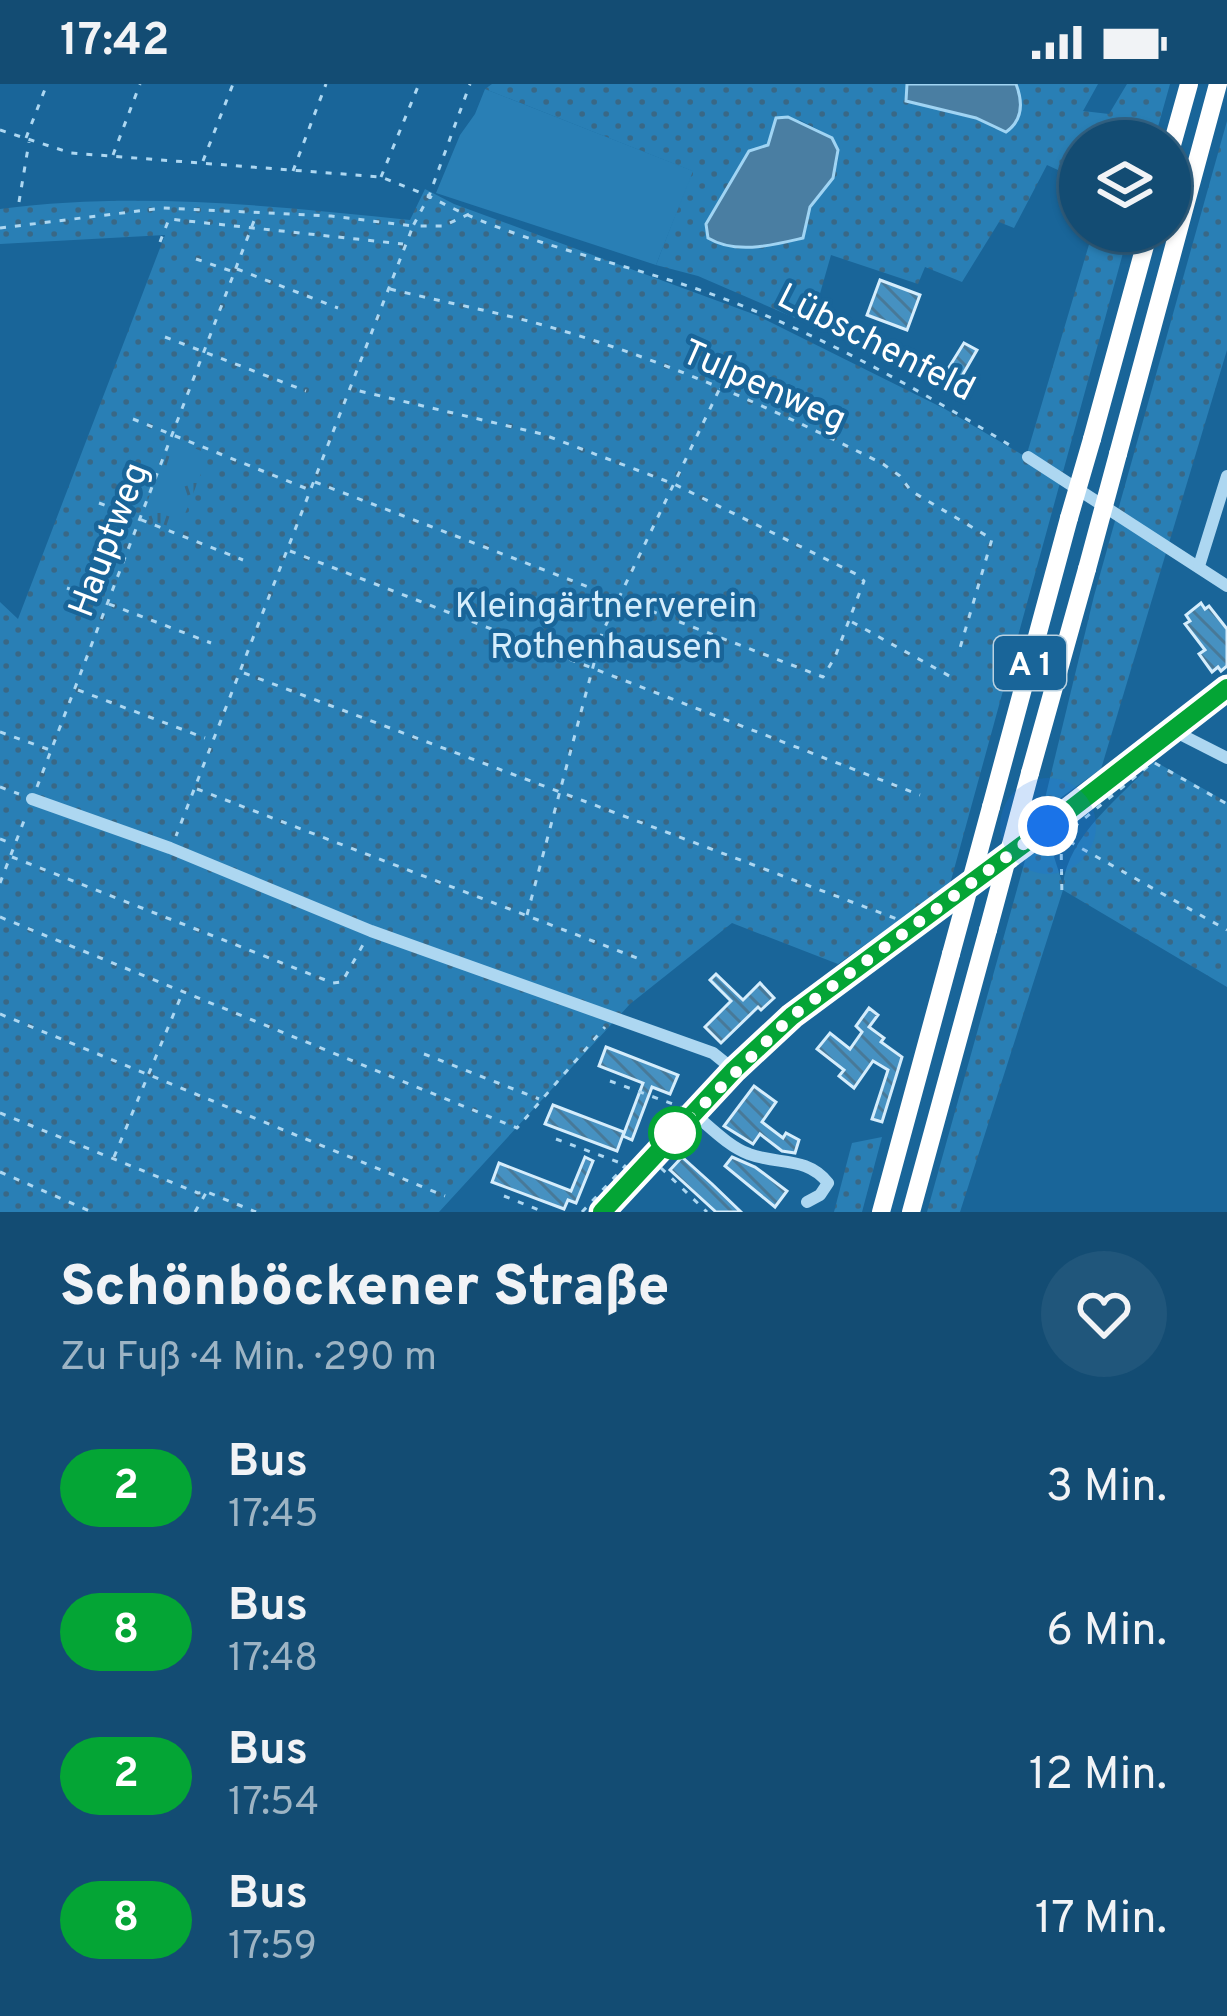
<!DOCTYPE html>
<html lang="de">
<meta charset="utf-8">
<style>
body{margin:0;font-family:Overpass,sans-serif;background:#20567b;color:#f1f3f6;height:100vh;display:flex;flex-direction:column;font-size:45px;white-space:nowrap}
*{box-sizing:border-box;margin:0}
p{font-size:39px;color:#9db4c4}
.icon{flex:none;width:66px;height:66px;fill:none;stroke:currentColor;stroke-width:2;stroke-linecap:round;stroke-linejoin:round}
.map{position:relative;height:1128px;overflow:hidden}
.side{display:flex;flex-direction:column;background:#134c73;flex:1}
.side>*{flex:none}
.badge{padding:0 24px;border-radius:39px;font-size:42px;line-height:78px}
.buttons{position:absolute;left:1059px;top:36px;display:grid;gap:24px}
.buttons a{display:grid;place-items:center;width:132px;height:132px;border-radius:50%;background:#134c73;box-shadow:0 3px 9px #0004,0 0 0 3px #326385;font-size:60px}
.you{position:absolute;width:60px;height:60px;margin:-30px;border:9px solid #fff;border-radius:50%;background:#1a73e8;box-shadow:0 0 0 18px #1a73e833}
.map>.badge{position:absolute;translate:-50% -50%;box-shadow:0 0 0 6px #fff}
.round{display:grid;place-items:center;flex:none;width:126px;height:126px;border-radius:63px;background:#20567b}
.headline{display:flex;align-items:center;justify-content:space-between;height:204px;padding:0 60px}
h1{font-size:57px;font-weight:800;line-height:90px}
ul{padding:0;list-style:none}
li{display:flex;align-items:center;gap:36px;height:144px;padding:0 60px}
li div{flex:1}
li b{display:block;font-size:45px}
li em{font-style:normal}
li .badge{min-width:132px;font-weight:700;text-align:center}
.status{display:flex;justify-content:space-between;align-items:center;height:84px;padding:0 60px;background:#134c73;direction:ltr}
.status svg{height:33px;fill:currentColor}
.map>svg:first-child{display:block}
</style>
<div class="status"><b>17:42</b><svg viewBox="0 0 49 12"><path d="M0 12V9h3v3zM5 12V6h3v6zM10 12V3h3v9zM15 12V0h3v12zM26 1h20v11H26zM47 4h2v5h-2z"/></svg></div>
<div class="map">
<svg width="1227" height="1128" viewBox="0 0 1227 1128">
<defs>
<pattern id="grass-dots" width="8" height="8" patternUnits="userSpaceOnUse" patternTransform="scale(3)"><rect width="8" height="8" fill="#297fb5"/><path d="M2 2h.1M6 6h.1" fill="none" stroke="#396886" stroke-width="1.8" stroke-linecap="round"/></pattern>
<pattern id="park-tufts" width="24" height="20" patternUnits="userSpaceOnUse" patternTransform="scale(3)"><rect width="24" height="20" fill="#297fb5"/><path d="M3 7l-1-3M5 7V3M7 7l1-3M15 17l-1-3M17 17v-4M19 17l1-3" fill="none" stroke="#396886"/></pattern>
<pattern id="building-back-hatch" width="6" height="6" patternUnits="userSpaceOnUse" patternTransform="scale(3)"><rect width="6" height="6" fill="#4691c1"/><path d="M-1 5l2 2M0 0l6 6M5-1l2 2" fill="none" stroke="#487998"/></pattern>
</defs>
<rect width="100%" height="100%" fill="#196599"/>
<g fill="url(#grass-dots)" fill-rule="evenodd">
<path d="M492,0H907L906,17L976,34L995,45L1021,14L1016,0H1098L1083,27L1109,30L1127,0H1170L1154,57H1080V96L1047,81L1014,144L999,138L962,198L925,183L918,200L831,171L811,241L698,192L656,181L692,87L485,5ZM800,36C810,42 826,48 833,56C853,80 813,113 807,134L706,139L749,67L768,61Z"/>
<polygon points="1227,37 1227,266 1101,685 1042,727 1094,512"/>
<path d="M425,105L454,120L756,231L945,325L1026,373L1093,147H1129L950,800L838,880L732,839L630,920L439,1128H0V518L18,535L165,151L0,160V125C136,107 275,122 410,136Z"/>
<path d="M1154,677L1227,718V903L1063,806L960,1128H927L1026,773L1048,754L1063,801C1068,751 1122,712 1154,677Z"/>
<polygon points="882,1053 862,1128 834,1128 852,1059"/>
</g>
<polygon fill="url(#park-tufts)" points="171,355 209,370 178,447 142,432"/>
<polygon fill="#297fb5" points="485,5 693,87 656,181 436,109 460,51 475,30"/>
<g fill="#4a7ea2" stroke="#a0d4f3" stroke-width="3">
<path d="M907,0H1016C1023,18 1023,36 1006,48L976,34L906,17Z"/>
<path d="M788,33L832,54L838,66L833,94L810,123L803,154C773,161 736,171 708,154L706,140L749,67L768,61L776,34Z"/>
</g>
<g fill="url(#building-back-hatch)" stroke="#d5edfc" stroke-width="3">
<polygon points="880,196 920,211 907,246 867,231"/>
<polygon points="964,259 977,266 955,304 932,290 937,282 946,288"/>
<polygon points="1201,519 1205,525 1209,522 1227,545 1227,582 1221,587 1218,583 1212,588 1199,570 1205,566 1185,540 1190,537 1186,531"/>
<polygon points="716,890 743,916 760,899 774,914 761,926 758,923 721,959 705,943 731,917 710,896"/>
<polygon points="869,924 878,931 869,943 884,954 881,958 902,973 882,1038 872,1035 888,986 873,977 854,1004 839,992 844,986 817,965 830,949 850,965 862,948 856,942"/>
<polygon points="606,963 678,991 670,1010 652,1003 632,1056 623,1052 643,999 599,982"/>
<polygon points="754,1002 776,1018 762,1038 783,1054 786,1049 799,1056 795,1069 782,1067 760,1050 753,1060 724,1042"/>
<polygon points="553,1021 624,1048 617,1067 545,1040"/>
<polygon points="585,1073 593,1077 576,1119 568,1116 564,1125 492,1098 499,1079 571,1107"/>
<polygon points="682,1073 712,1100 741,1128 716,1128 670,1086"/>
<polygon points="732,1073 755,1083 787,1107 775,1123 725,1082"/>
</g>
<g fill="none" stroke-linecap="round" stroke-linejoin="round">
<g stroke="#add7f1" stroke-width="3" stroke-dasharray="6 9" stroke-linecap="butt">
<polyline points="0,46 71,69 381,93 429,112 470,0"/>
<polyline points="26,54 47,0"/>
<polyline points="113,71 140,0"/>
<polyline points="203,77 233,0"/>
<polyline points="293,87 326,0"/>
<polyline points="381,93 419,0"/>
<polyline points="19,118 29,58"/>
<path d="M469,130L443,142H413L429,112C510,157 609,175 697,205C810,244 915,303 1016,365"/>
<polyline points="0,144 163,124 331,132 413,142 176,752"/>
<polyline points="160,158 169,135 403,160"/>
<polyline points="196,175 234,188"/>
<polyline points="237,185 338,224"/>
<path d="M390,205C447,219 504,229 560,246C672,279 778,327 883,380L900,392L911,407L992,455L960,564"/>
<polyline points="165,253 306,307"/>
<polyline points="133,335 310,406"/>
<polyline points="315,398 823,593 835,573 864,497 858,491 674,400 542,350 351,305"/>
<polyline points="99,419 243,476"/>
<polyline points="290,467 920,711"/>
<polyline points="67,504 211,559"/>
<polyline points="852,538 953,594"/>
<polyline points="244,589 897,835"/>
<polyline points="78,606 205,654"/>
<polyline points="0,648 50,666"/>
<polyline points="0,703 19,710"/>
<polyline points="37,703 257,129"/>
<polyline points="197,705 637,874"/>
<polyline points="1056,750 1227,846"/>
<polyline points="1062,753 1153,678 1227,720"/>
<polyline points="0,755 13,760"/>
<polyline points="1061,755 1062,815"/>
<polyline points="12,773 333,899 342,898 364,859"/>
<polyline points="0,799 27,729"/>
<polyline points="527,831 602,549 720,304"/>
<polyline points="0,833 517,1044 605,943"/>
<polyline points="0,930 445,1112"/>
<polyline points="424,970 539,1015"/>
<polyline points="610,997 681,1023"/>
<polyline points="0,1029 198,1109 207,1108 256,1128"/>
<polyline points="556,1055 626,1081"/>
<polyline points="114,1073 182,910"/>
<polyline points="661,1084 707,1128"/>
<polyline points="0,1088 92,1128"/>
<polyline points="504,1112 544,1128"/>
<polyline points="195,1128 206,1109"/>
<polyline points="582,1128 626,1081"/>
</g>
<g stroke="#add7f1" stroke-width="12">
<polyline points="1028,373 1227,502"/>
<polyline points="1199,482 1227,392"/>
<polyline points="1172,646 1227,674"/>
<polyline points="32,715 170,764 371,847 713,969 734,986"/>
<path d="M693,1029C709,1042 729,1063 749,1070C777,1081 807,1072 828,1099L820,1111L807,1118"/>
</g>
<polyline stroke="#f7fcff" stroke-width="15" points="602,1128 734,986 792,932 1227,604"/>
<g stroke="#fff" stroke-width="18">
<polyline points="1170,68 1189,0"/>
<polyline points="1092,355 1149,147"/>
<polyline points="1118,370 1218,0"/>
<polyline points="1030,689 1087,485"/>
<polyline points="991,723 1069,434"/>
<polyline points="881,1128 951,870"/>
<polyline points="911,1128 988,846"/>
</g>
<g stroke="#fff" stroke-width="18">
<polyline points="1069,434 1092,355"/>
<polyline points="1087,485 1118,370"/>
<polyline points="988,846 1030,689"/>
<polyline points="951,870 991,723"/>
</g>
</g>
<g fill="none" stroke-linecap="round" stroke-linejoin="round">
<defs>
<polyline id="line" points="602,1128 734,986 792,932 1071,725 1227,604"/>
</defs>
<use href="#line" stroke="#fff" stroke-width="27"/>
<use href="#line" stroke="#04a535" stroke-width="18"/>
<polyline stroke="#fff" stroke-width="12" stroke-dasharray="0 21.6" points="675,1049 792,932 1048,742"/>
</g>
<circle fill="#fff" stroke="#04a535" stroke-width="6" cx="675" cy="1049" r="24"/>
<g text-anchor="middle" stroke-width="9" stroke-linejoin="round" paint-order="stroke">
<rect fill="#196599" stroke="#bad1e0" stroke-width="3" x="994" y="552" width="72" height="54" rx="9"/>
<g font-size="33" font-weight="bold" fill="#fff">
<text x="1030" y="591">A 1</text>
</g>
<g font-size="36" fill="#fff" stroke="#196599">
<text transform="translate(877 257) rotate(27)" y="13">Lübschenfeld</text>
<text transform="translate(765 300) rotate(24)" y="13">Tulpenweg</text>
<text transform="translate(107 455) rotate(-69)" y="13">Hauptweg</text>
</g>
<g font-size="36" fill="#d5edfc" stroke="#196599">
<text x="606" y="533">Kleingärtnerverein<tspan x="606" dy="41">Rothenhausen</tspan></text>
</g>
</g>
</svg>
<div class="buttons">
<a><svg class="icon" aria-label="layers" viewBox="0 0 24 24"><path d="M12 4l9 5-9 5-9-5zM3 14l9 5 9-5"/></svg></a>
</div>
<div class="you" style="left:1048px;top:742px"></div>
</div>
<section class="side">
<div class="headline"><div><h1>Schönböckener Straße</h1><p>Zu Fuß · 4 Min. · 290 m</p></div><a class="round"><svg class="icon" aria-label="heart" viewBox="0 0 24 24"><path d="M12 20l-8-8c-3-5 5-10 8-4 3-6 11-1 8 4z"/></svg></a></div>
<ul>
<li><span class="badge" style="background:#04a535;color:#fff">2</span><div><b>Bus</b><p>17:45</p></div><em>3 Min.</em></li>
<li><span class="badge" style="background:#04a535;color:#fff">8</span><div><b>Bus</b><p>17:48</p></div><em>6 Min.</em></li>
<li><span class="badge" style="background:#04a535;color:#fff">2</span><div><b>Bus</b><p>17:54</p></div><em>12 Min.</em></li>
<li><span class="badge" style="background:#04a535;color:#fff">8</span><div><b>Bus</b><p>17:59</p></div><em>17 Min.</em></li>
</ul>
</section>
